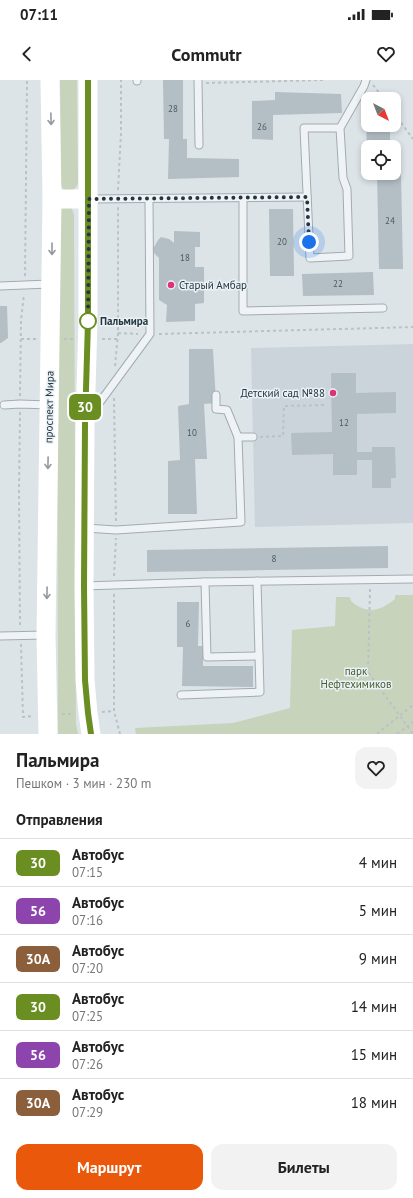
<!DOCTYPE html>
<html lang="ru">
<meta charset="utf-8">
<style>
body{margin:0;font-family:"PT Sans",sans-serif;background:#f2f2f2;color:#222;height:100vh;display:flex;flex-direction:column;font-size:15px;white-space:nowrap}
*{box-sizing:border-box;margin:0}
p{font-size:13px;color:#767676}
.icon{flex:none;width:22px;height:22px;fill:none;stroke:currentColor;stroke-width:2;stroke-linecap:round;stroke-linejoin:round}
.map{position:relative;height:654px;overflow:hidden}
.drawer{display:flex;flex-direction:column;background:#fff;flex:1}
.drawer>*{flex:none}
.badge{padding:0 8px;border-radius:6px;font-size:14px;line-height:26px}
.needle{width:26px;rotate:138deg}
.controls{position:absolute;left:361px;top:12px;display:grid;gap:8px}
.controls a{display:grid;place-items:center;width:40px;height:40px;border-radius:8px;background:#fff;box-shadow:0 2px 6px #0003;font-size:20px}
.you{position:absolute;width:20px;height:20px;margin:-10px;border:3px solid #fff;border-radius:50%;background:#1a73e8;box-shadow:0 0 0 6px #1a73e833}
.map>.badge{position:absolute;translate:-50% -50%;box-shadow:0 0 0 2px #fff}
h2{padding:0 16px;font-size:15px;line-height:36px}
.round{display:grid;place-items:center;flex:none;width:42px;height:42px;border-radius:12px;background:#f2f2f2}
.head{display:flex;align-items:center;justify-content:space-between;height:68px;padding:0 16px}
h1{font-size:19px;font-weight:800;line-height:30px}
.button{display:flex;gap:8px;margin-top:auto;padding:8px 16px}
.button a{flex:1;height:46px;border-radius:12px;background:#ea580c;color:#fff;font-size:16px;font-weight:800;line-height:46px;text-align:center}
.button a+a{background:#f2f2f2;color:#222}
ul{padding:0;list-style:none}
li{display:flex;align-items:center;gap:12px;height:48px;padding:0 16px;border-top:1px solid #e0e0e0}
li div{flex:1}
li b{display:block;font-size:15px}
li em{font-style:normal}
li .badge{min-width:44px;font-weight:700;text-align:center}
.status{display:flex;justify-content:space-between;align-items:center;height:28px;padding:0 20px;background:#fff;direction:ltr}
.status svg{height:11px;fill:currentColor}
header{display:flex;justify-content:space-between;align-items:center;height:52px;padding:0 16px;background:#fff;font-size:18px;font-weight:800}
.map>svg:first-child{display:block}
</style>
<div class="status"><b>07:11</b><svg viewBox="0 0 49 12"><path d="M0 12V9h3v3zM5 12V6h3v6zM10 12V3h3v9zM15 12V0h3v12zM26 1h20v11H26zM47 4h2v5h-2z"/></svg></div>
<header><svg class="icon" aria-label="back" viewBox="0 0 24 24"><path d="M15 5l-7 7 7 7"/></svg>Commutr<svg class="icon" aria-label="heart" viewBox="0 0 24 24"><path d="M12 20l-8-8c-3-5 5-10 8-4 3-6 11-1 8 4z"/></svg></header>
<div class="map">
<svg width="413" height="654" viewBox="0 0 413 654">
<rect width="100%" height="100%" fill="#dce4e8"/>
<polygon fill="#cad4da" points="413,264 413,443 255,447 251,268"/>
<g fill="#c8d3bc">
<path d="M60,0H77L78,103L77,106L72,111C66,111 63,111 61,105Z"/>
<polygon points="69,127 72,129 74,135 76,644 78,654 58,654 57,135 60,129"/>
<path d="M395,515H413V654H136L135,648L233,643L290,628L292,550L335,546L336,517H350L351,521C367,535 380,531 395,519Z"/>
</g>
<g fill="#b3bfc5">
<polygon points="163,0 183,0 183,59 187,59 187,78 239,79 239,97 168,99 169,59 164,59"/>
<polygon points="275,12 341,14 342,33 273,35 273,60 252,59 252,21 275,20"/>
<polygon points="366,30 368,30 368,45 390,45 390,67 368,67 368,85 367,85"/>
<polygon points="377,93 401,93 403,189 379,189"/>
<polygon points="269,129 293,129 294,196 270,196"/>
<polygon points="174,151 200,152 200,167 195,167 195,187 204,187 204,223 195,224 195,241 166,242 167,225 159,220 159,178 154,173 153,169 158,160 161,157 169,159 174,163"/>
<polygon points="373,192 374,215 303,216 302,194"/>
<polygon points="0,226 7,226 8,258 1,263 0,263"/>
<polygon points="189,269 213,269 216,323 204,324 207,379 195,379 197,434 168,434 168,381 180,380 178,326 189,324"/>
<polygon points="331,293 356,293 356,313 396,312 396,333 357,334 357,372 372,372 372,367 395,367 396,398 391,398 391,408 372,408 372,380 357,380 357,395 333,395 333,374 292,375 291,353 332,352"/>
<polygon points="388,466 388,488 147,492 147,470"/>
<polygon points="177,522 199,522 198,566 203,566 203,586 253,586 253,607 182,606 183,567 177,567"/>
</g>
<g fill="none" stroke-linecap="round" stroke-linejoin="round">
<defs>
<g id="lane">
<polyline points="137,0 137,1"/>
<polyline points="198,0 199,65"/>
<polyline points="340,48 304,48 310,178 349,176 347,109 343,98 340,48 364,6 366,0"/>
<polyline points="89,119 307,117"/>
<polyline points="243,119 243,231 383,228"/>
<polyline points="0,206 49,204"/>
<polyline points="216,315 216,329 227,330 238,357"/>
<polyline points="4,325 20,324 49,325"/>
<polyline points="89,337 150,254 149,119"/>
<polyline points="85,448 116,450 241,442 238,357 253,357"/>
<polyline points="205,502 207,577 259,576"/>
<polyline points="84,506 205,502 413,499"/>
<polyline points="0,556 46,555"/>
<polyline points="181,615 260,612 257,501"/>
</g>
</defs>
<use href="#lane" stroke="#a1acb2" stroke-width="9"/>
<g stroke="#bac2c7" stroke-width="2" stroke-dasharray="3 3" stroke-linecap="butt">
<polyline points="206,3 324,0"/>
<polyline points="373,5 384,19"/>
<polyline points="394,33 413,59"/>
<polyline points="118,110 121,53 121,0"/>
<polyline points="25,196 27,0"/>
<polyline points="118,253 138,254"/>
<polyline points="159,254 413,247"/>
<polyline points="21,259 36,259"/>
<polyline points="64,259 74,259"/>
<polyline points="102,259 117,259"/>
<polyline points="115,286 118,253 118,126"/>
<polyline points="20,316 21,240 24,214"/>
<polyline points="114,318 116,442"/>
<polyline points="20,332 19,411 20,548"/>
<polyline points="260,357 283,356 284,326 326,325"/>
<polyline points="114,496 116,458"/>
<polyline points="370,509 368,592 413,654"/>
<polyline points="114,514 114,631 120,654"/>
<polyline points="21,564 23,637 33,636"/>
<polyline points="102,632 114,631"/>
<polyline points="62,634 73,634"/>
<polyline points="377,654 413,625"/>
<polyline points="397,654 413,642"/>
</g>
<use href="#lane" stroke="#eff3f6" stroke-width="7"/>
<g stroke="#fff" stroke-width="19">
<polyline points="88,0 88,241 85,344 84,506 85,600 88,633 91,654"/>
<polyline points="52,119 89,119"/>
<polyline points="48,654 46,555 52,119 50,0"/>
</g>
</g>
<defs><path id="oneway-shaft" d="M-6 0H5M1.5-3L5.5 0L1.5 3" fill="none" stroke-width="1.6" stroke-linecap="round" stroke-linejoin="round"/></defs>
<g stroke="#929aa0">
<use href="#oneway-shaft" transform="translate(51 39) rotate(89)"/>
<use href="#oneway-shaft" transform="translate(52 169) rotate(90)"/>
<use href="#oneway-shaft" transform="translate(48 383) rotate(91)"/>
<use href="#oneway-shaft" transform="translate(47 513) rotate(91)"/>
</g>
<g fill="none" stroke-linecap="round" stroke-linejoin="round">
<defs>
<polyline id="line" points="88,0 88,241 85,344 84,506 85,600 88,633 91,654"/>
</defs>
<use href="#line" stroke="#fff" stroke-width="9"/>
<use href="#line" stroke="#6b8e23" stroke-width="6"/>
<polyline stroke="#243640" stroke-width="4" stroke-dasharray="0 7.2" points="88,241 89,119 307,117 309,162"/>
</g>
<g fill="#dc3279" stroke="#ebf2f6" stroke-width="1.5">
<circle cx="171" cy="205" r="4"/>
<circle cx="333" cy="313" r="4"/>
</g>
<circle fill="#fff" stroke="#6b8e23" stroke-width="2" cx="88" cy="241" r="8"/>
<g text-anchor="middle" stroke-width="3" stroke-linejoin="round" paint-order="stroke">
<g font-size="9" fill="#485861">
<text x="173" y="32">28</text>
<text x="262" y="50">26</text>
<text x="390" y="144">24</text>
<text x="282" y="165">20</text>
<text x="185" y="181">18</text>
<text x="338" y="207">22</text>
<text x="344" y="346">12</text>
<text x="192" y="356">10</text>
<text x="274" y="482">8</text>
<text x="188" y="547">6</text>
</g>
<g font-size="11" fill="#243640" stroke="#ebf2f6" text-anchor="start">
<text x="179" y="209">Старый Амбар</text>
<text x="325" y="317" text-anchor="end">Детский сад №88</text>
</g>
<g font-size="11" font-weight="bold" fill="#243640" stroke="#ebf2f6" text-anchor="start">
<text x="100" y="245">Пальмира</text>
</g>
<g font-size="11" fill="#243640" stroke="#ebf2f6">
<text transform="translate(49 327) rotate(-89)" y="4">проспект Мира</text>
</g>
<g font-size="11" fill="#455d30" stroke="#ebf2f6">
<text x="356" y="595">парк<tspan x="356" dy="13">Нефтехимиков</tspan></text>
</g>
</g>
</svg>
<div class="controls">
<a><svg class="needle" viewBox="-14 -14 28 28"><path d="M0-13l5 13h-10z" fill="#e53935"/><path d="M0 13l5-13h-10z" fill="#767676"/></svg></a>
<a><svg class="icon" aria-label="locate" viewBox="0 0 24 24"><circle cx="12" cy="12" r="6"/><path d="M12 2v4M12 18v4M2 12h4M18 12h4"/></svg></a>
</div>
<div class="you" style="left:309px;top:162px"></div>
<b class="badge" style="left:85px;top:327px;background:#6b8e23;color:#fff">30</b>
</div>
<section class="drawer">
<div class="head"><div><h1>Пальмира</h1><p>Пешком · 3 мин · 230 m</p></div><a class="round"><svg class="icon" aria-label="heart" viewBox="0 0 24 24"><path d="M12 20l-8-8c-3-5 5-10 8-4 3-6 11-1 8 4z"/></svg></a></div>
<h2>Отправления</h2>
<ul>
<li><span class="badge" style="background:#6b8e23;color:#fff">30</span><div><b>Автобус</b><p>07:15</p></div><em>4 мин</em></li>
<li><span class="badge" style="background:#8e44ad;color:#fff">56</span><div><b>Автобус</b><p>07:16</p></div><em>5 мин</em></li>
<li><span class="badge" style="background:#8b5e3c;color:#fff">30А</span><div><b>Автобус</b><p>07:20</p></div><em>9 мин</em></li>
<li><span class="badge" style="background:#6b8e23;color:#fff">30</span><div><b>Автобус</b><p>07:25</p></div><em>14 мин</em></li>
<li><span class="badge" style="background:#8e44ad;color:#fff">56</span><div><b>Автобус</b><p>07:26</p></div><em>15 мин</em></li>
<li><span class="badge" style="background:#8b5e3c;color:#fff">30А</span><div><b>Автобус</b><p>07:29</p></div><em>18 мин</em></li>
</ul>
<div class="button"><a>Маршрут</a><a>Билеты</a></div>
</section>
